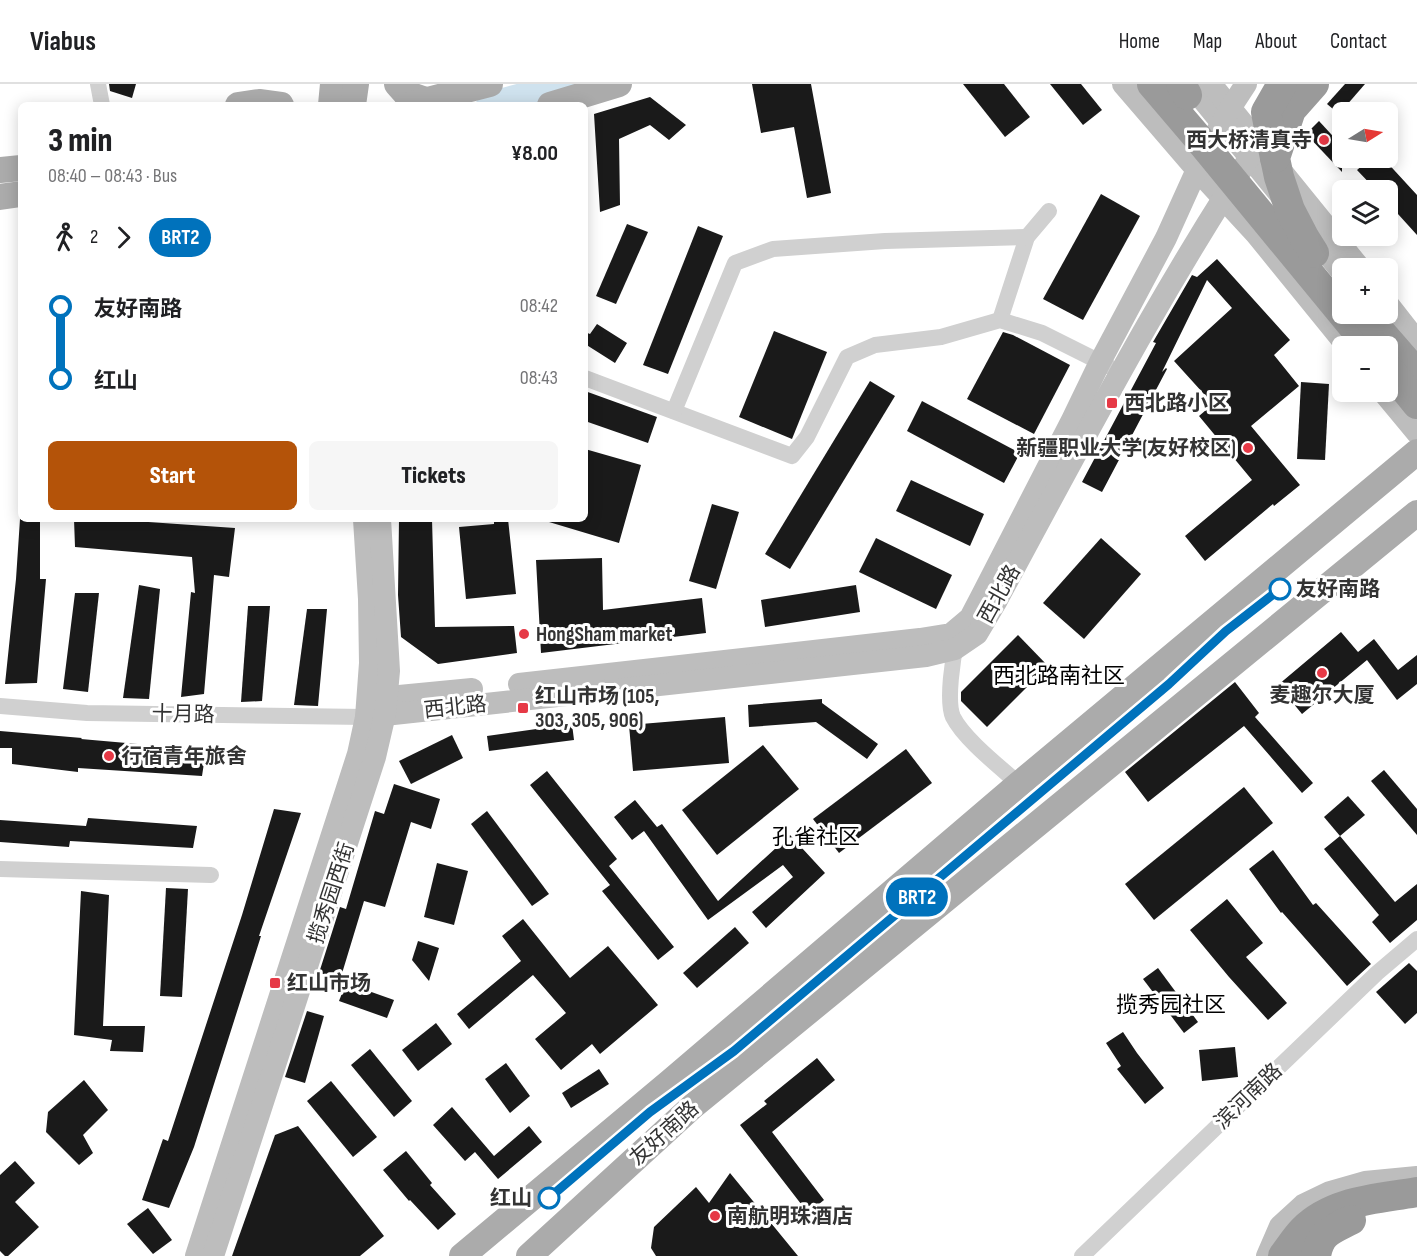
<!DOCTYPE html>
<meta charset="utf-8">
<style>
body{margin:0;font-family:"Sofia Sans Condensed","Noto Sans SC",sans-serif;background:#f6f6f6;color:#202124;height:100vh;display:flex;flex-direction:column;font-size:22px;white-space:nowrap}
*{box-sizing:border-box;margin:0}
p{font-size:20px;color:#757577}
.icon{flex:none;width:33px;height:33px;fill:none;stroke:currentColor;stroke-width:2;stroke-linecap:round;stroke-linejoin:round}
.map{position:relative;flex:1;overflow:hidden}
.drawer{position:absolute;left:18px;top:18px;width:570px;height:420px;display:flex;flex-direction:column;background:#fff;border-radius:9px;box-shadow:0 3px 15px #0003}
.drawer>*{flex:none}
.badge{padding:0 12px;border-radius:20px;font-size:21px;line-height:39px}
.needle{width:39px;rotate:79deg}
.buttons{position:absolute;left:1332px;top:18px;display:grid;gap:12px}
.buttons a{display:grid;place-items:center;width:66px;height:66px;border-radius:9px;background:#fff;box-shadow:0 3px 15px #0003;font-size:30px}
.map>.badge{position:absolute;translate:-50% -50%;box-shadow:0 0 0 3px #fff}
.legs{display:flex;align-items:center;gap:9px;height:66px;padding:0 30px;font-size:20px}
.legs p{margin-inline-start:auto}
.head{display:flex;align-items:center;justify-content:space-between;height:102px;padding:0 30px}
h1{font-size:33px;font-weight:800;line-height:45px}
.primary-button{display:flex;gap:12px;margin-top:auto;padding:12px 30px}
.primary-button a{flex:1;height:69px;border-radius:9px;background:#b45309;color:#fff;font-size:24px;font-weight:800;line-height:69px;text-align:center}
.primary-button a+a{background:#f6f6f6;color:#202124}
ul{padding:0 30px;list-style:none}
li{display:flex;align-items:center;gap:21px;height:72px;font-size:22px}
li i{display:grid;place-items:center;width:9px;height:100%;margin:0 8px;background:currentColor}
li i::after{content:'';width:15px;height:15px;margin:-8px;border:4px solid;border-radius:50%;background:#fff}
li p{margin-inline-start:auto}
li:first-child i{background:linear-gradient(#0000 50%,currentColor 0)}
li:last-child i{background:linear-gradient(currentColor 50%,#0000 0)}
header{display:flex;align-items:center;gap:36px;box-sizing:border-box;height:84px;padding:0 30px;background:#fff;border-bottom:2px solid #e0e0e0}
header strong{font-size:28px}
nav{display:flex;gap:33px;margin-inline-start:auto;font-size:21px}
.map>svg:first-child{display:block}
</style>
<header>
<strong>Viabus</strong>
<nav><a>Home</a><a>Map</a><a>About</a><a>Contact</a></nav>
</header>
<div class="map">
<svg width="1417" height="1172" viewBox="0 0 1417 1172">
<rect width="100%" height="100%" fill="#fff"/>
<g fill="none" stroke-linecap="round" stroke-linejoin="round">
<polyline stroke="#cfe2ee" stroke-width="26" points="489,21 566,0"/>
</g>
<g fill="#1a1a1a">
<polygon points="109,0 136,0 132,14 110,7"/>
<polygon points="752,0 811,0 831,109 807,114 794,43 761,49"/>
<polygon points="963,0 1004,0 1030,33 1005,53"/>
<polygon points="1050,0 1081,0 1102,26 1083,41"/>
<polygon points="1345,0 1365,0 1339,30 1327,20"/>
<polygon points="650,13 686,41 669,56 650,41 619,55 620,121 600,128 594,30"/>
<polygon points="1319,37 1342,62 1342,88 1306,50"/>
<polygon points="1371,74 1383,74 1417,111 1417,151 1388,119 1388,106 1376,106 1357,86"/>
<polygon points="1101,110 1140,132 1083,236 1043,215"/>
<polygon points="627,140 648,148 616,220 596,212"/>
<polygon points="698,142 723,152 668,290 643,281"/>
<polygon points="1217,175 1290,256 1274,271 1299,302 1251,342 1300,401 1274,422 1273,420 1205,477 1185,452 1252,396 1199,332 1213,320 1174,277 1232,224 1207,196 1162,288 1166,284 1167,285 1102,408 1082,398 1156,259 1153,258 1192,191 1197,193"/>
<polygon points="597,240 627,259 615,279 585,260 585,248 590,250"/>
<polygon points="774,247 827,268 792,355 739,333"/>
<polygon points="1003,248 1013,251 1070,281 1034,350 967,315"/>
<polygon points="870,297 895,312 790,485 765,470"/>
<polygon points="1301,298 1329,300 1325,376 1297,375"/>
<polygon points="585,307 657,333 648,359 585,337"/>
<polygon points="922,317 1020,369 1004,399 907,347"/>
<polygon points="585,365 641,381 619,459 549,438 549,435 585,435"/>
<polygon points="911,396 984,430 970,462 896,427"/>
<polygon points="712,420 739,428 716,505 689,497"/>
<polygon points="20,435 40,435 40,495 46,495 37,599 5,600 16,495"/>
<polygon points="74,435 105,435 235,444 229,493 214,491 204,610 181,613 191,508 195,509 192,473 75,463"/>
<polygon points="399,435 432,435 435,543 514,542 517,569 438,580 401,553 398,511"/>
<polygon points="494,435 508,435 516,510 466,515 459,443 494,440"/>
<polygon points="876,454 952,491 936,525 859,488"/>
<polygon points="1101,454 1141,490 1084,555 1043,519"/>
<polygon points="602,474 603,526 702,514 706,549 541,569 536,476"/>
<polygon points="139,501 160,505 149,615 123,614"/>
<polygon points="856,501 860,528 765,543 761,516"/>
<polygon points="75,509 99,509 88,608 63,605"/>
<polygon points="248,522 270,522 262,617 241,618"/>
<polygon points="307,525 327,525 318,622 294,621"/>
<polygon points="1341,548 1358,568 1374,555 1398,586 1417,571 1417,600 1397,616 1367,576 1302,630 1278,601"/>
<polygon points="1018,551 1048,582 987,643 961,617 961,608"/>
<polygon points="1235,598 1259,629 1255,633 1313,699 1302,709 1244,642 1148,718 1125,688"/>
<polygon points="822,615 822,619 878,660 867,675 816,638 749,643 748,621"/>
<polygon points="725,633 729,679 633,687 629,641"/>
<polygon points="572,640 574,656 489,667 487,652"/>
<polygon points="0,647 82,654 81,655 206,666 202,692 78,684 78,688 12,680 12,664 0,664"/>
<polygon points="452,651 463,674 411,700 399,677"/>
<polygon points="763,661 799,705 717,771 682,726"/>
<polygon points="906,665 932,699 839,769 813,735"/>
<polygon points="1384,686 1417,725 1417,751 1371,697"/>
<polygon points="547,687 617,775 609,782 674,863 658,876 602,807 610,801 530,701"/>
<polygon points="394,700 440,715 431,745 411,738 385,823 364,817 340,896 319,889 340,823 346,825 375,727 384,730"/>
<polygon points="1244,703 1273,739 1154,836 1125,800"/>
<polygon points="1348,712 1365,731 1340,752 1324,733"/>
<polygon points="635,716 657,743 662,740 718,817 790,751 825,789 766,844 752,828 793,793 783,781 708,836 644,747 632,756 614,733"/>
<polygon points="274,725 301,729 259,852 261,852 194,1063 169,1124 142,1116 163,1055 168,1057 242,831"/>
<polygon points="487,727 549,810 532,822 471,740"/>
<polygon points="88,734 197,742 193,764 70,757 69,763 0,758 0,736 86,742"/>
<polygon points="1340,752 1395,818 1417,800 1417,836 1390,859 1372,838 1379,831 1324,765"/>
<polygon points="1273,766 1313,821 1316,819 1371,880 1347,902 1282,828 1281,829 1249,785"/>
<polygon points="437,779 468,787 454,841 424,833"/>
<polygon points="166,804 188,805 182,913 160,912"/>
<polygon points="81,807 109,811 103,942 145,942 143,968 110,967 112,956 74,951"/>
<polygon points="1227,815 1263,859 1246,873 1287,919 1268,936 1229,893 1190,846"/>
<polygon points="523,835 570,894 608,862 658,921 600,970 592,960 561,986 535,955 566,929 533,891 469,945 457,930 521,877 502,852"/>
<polygon points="735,843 749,859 697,904 683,889"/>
<polygon points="418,857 439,864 429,897 412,876"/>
<polygon points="1409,879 1417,887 1417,929 1405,940 1376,908"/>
<polygon points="1158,884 1198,938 1184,949 1143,895"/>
<polygon points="346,899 394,916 387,934 339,917"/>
<polygon points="307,927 324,932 305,999 285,993"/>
<polygon points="436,939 452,960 418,987 402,966"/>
<polygon points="1123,948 1137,969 1164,1004 1145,1020 1117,985 1121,982 1106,959"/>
<polygon points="1235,963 1238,993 1202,997 1199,966"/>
<polygon points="370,965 412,1017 394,1033 351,981"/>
<polygon points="817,974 835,996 772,1048 824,1116 808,1129 740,1041 767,1020 764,1017"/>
<polygon points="506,979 530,1012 510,1029 485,995"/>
<polygon points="599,985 609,1000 571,1024 562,1009"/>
<polygon points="84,996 108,1026 83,1051 93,1069 79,1081 46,1048 48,1028"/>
<polygon points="331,997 377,1053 353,1073 307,1017"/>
<polygon points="452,1023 494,1072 529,1042 542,1058 498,1095 475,1068 465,1077 433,1041"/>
<polygon points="298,1042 384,1152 360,1172 232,1172 275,1051"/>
<polygon points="406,1067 432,1099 430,1101 456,1130 438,1146 410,1116 409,1117 383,1086"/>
<polygon points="15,1077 35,1099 15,1118 39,1143 8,1172 5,1172 0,1167 0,1091"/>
<polygon points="730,1089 798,1172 656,1172 651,1164 654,1143 696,1103 709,1119"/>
<polygon points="148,1124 172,1156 153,1170 127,1140"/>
</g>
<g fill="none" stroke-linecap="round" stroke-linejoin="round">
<g stroke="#d0d0d0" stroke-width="16">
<polyline points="98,0 102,21"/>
<polyline points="1000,236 1027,153 1049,127"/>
<polyline points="585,294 792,372 807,353 847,273 875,261 941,253 1000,236 1042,249 1108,282"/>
<polyline points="674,327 735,179 773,165 885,157 1027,153"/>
<path d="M957,555C953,573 946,617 953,633C964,655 1000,683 1019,700"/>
<polyline points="0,622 87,629 366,633"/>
<polyline points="0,785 211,791"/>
<polyline points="1082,1172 1377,889 1417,855"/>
</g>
<g stroke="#bdbdbd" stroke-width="22">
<polyline points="1123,0 1197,86 1256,150 1347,262"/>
<polyline points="1190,0 1281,112"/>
<polyline points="1211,0 1360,184"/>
<polyline points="1309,147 1342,188"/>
<polyline points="1388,220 1417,257"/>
<polyline points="1383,308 1417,349"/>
<polyline points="519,600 920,555 951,550 970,534 982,511 1072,336 1100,278 1166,154 1204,70 1231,23 1246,0"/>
<polyline points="368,615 472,605"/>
<path d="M366,633L926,572L955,565L977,550L996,518C1084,355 1169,190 1274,37"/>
<polyline points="196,1172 358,670 366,633 370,579 369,515 364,435"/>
<polyline points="213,1172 375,673 385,630 389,587 380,435"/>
<polyline points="1267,1172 1280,1142 1303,1121 1330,1108 1365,1098 1417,1093"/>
</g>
<g stroke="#ababab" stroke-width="26">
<polyline points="397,0 405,9 426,16"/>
<polyline points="238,21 259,18 281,21"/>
<polyline points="331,21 333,0"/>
<polyline points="353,21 356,0"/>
<polyline points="408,21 490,0"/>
<polyline points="550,21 619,0"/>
<polyline points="0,86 21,84"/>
<polyline points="0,113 21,110"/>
<polyline points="462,1172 670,998 1019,700 1417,368"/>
<polyline points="529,1172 693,1022 1417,429"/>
</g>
<g stroke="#9a9a9a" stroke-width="30">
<polyline points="1152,0 1198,54 1369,262"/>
<polyline points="1181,0 1187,11"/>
<polyline points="1314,0 1291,26 1275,74 1279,93 1290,126 1304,153 1314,169"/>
<polyline points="1275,74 1266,28 1282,0"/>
<polyline points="1365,230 1417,290"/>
<polyline points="1388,284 1417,320"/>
<path d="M1283,1172C1289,1164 1296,1153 1303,1146C1333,1116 1378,1115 1417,1108"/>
<path d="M1316,1172C1320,1148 1332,1146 1351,1136"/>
</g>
</g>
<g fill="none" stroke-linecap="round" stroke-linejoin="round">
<defs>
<polyline id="line-1" points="549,1114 650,1028 734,967 1169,600 1226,547 1280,505"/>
</defs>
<use href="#line-1" stroke="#fff" stroke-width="14"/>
<use href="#line-1" stroke="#0072bc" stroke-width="9"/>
</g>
<g fill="#e63946" stroke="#fff" stroke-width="2">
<circle cx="1324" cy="56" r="6"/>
<rect x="1106" y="313" width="12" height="12" rx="3"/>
<circle cx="1248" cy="364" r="6"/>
<circle cx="524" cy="550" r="6"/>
<circle cx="1322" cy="589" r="6"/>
<rect x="517" y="618" width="12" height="12" rx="3"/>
<circle cx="109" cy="672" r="6"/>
<rect x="269" y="893" width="12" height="12" rx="3"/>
<circle cx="715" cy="1132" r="6"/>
</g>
<g fill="#fff" stroke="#0072bc" stroke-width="3">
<circle cx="1280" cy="505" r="10"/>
<circle cx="549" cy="1114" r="10"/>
</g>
<g text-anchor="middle" stroke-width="6" stroke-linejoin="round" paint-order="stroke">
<g font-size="21" font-weight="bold" fill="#333" stroke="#fff" text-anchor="start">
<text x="1312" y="63" text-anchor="end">西大桥清真寺</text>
<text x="1124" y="326">西北路小区</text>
<text x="1236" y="371" text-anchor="end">新疆职业大学(友好校区)</text>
<text x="536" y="557">HongSham market</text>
<text x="1322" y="618" text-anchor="middle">麦趣尔大厦</text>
<text x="535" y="619">红山市场 (105,<tspan x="535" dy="24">303, 305, 906)</tspan></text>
<text x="121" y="679">行宿青年旅舍</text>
<text x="287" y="906">红山市场</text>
<text x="727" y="1139">南航明珠酒店</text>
</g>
<g font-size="21" font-weight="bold" fill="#333" stroke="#fff" text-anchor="start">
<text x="1296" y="512">友好南路</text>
<text x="532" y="1121" text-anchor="end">红山</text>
</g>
<g font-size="21" fill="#333" stroke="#fff">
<text transform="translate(999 510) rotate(-61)" y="7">西北路</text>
<text transform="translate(455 623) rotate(-6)" y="7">西北路</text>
<text transform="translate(183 630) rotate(1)" y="7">十月路</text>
<text transform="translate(331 809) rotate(-72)" y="7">揽秀园西街</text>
<text transform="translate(1248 1012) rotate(-44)" y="7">滨河南路</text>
<text transform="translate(664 1049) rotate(-42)" y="7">友好南路</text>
</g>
<g font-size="22" fill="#000" stroke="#fff">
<text x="1059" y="599">西北路南社区</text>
<text x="816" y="760">孔雀社区</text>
<text x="1171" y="928">揽秀园社区</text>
</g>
</g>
</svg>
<div class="buttons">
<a><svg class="needle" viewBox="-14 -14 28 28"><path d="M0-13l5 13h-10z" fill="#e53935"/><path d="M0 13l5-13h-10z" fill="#757577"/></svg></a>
<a><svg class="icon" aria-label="layers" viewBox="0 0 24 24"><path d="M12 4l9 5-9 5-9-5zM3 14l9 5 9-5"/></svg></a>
<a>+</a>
<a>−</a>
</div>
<b class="badge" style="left:917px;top:813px;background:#0072bc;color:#fff">BRT2</b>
<section class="drawer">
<div class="head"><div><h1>3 min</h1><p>08:40 – 08:43 · Bus</p></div><b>¥8.00</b></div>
<div class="legs"><svg class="icon" aria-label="walk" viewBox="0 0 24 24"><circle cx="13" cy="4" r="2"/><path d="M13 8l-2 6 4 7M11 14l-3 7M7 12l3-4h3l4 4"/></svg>2<svg class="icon" aria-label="forward" viewBox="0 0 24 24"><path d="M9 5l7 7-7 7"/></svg><b class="badge" style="background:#0072bc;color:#fff">BRT2</b></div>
<ul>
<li><i style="color:#0072bc"></i><b>友好南路</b><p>08:42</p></li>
<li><i style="color:#0072bc"></i><b>红山</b><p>08:43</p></li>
</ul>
<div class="primary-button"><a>Start</a><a>Tickets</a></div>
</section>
</div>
